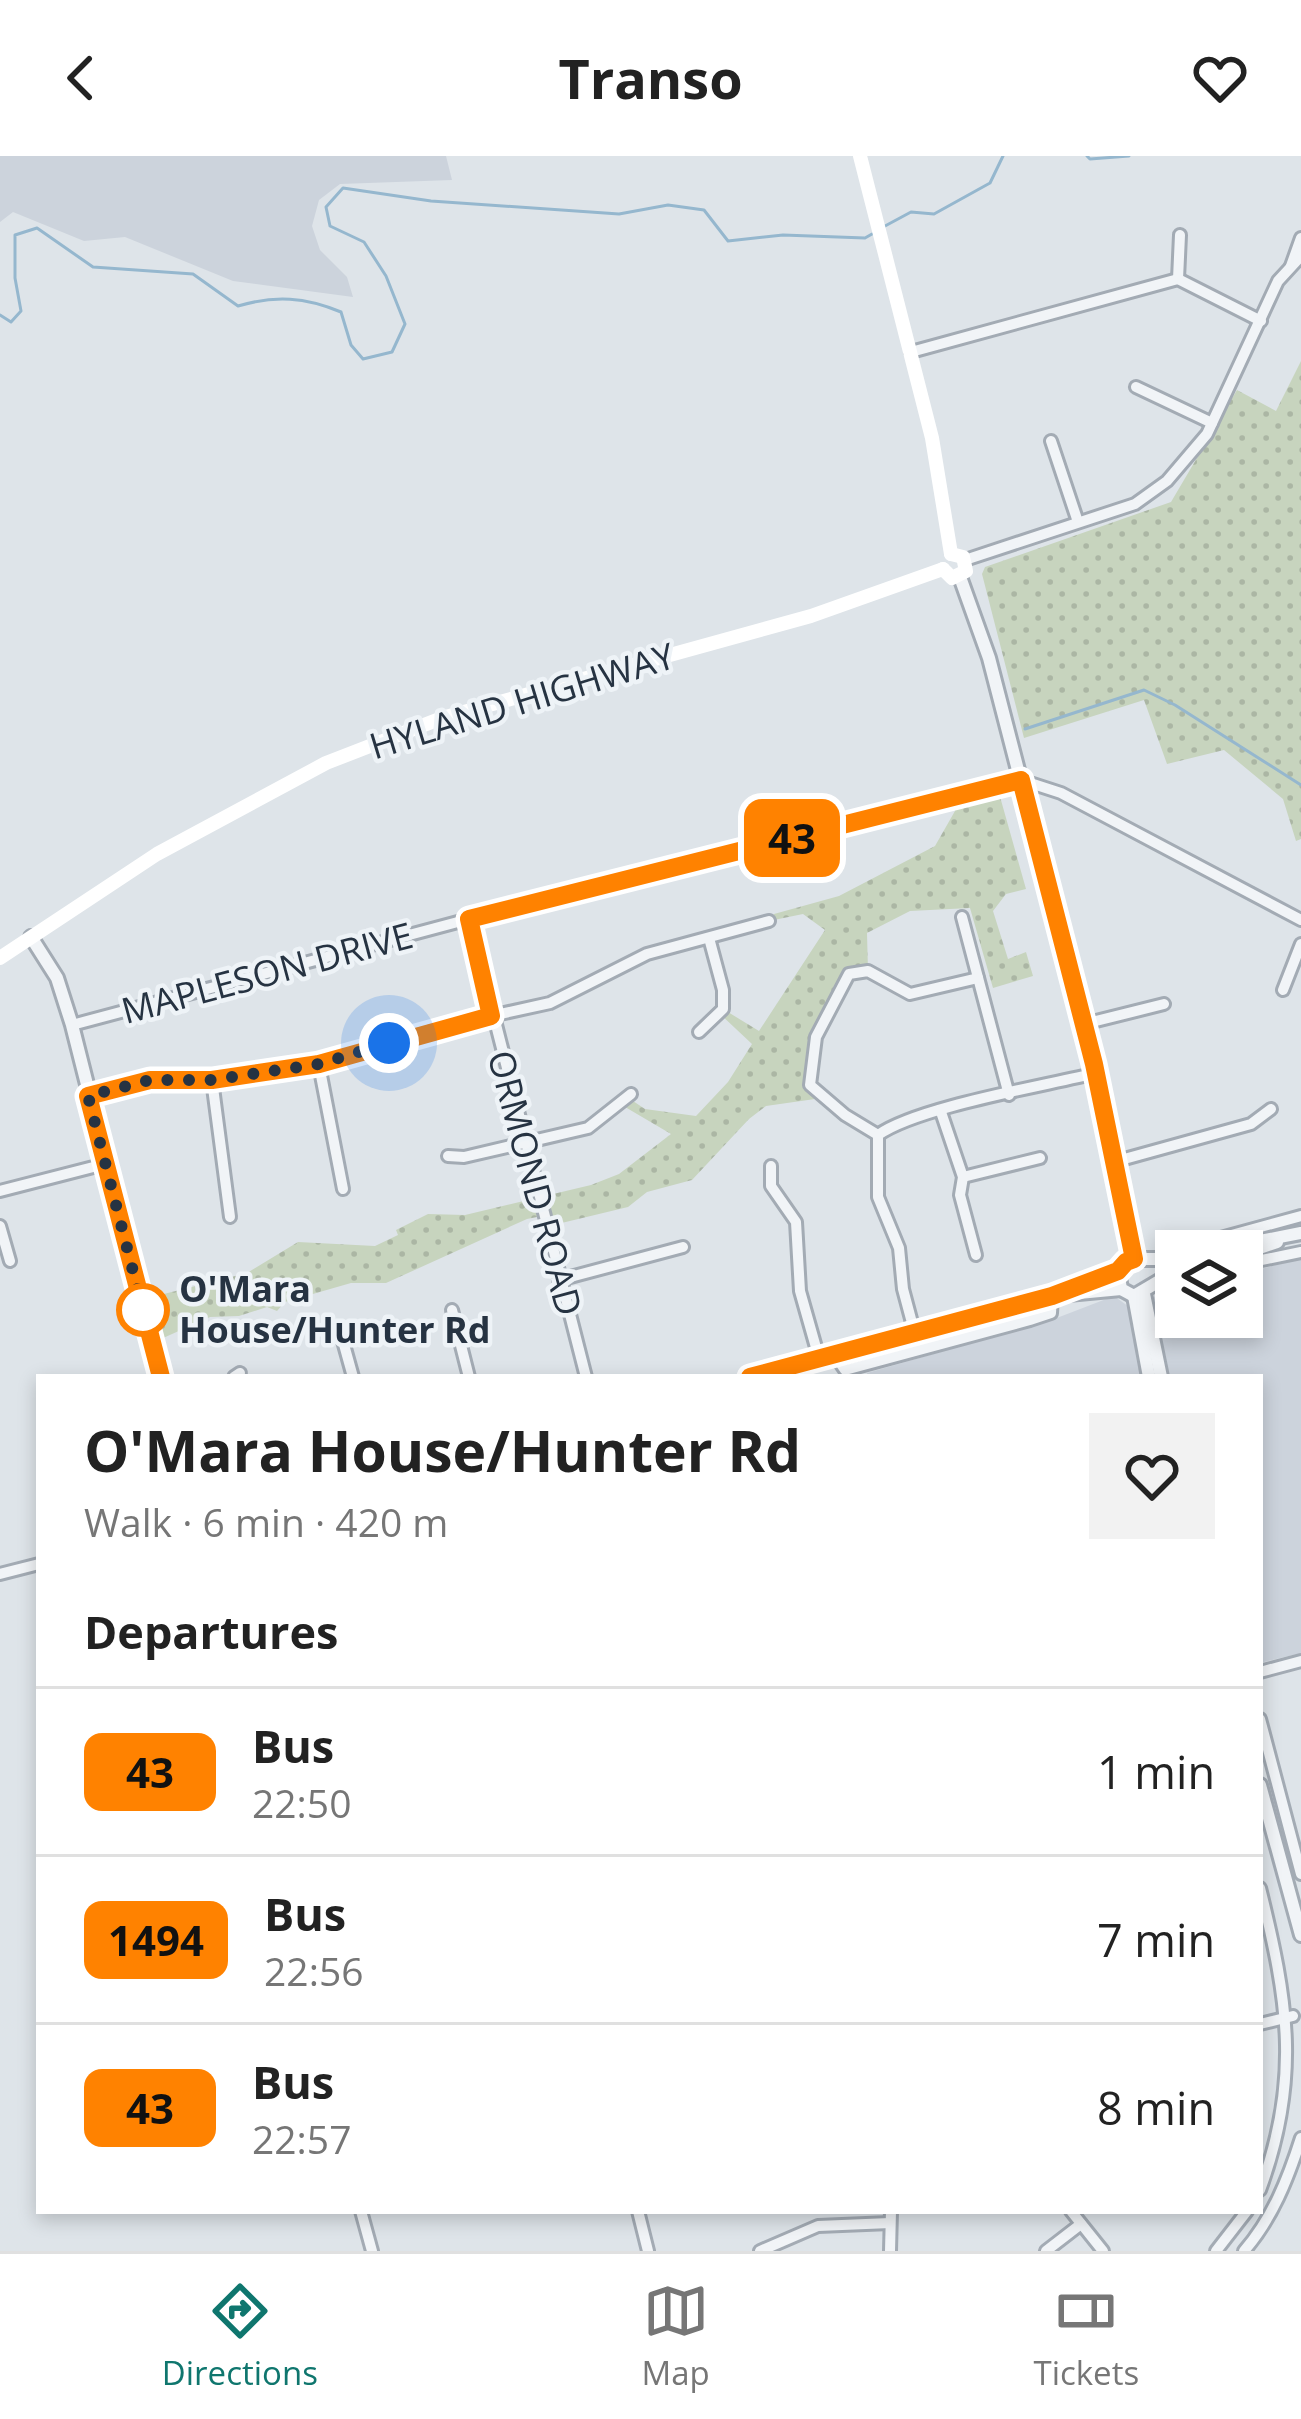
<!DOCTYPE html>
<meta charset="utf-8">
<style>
body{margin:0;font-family:"Open Sans",sans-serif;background:#f2f2f2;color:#222;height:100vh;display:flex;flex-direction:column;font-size:45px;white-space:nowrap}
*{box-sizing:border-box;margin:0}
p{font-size:39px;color:#767676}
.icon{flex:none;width:66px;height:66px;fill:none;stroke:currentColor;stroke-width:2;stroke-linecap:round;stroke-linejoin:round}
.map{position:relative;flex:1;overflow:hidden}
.details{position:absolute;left:36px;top:1218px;width:1227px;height:840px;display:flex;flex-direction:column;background:#fff;border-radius:0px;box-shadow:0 6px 18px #0003}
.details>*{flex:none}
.badge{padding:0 24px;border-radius:18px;font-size:42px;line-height:78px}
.buttons{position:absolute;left:1155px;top:1074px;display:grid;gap:24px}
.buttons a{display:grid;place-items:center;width:108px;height:108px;border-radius:0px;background:#fff;box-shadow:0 6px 18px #0003;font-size:60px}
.you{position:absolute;width:60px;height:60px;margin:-30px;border:9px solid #fff;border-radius:50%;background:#1a73e8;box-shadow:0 0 0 18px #1a73e833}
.map>.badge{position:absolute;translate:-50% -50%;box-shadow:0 0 0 6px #fff}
h2{padding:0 48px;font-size:45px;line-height:108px}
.round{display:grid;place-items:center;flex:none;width:126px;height:126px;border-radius:0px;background:#f2f2f2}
.headline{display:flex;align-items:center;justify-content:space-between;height:204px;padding:0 48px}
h1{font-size:57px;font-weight:700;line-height:90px}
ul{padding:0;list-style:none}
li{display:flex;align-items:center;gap:36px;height:168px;padding:0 48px;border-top:3px solid #e0e0e0}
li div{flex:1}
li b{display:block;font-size:45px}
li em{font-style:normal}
li .badge{min-width:132px;font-weight:700;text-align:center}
header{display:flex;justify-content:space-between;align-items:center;height:156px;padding:0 48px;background:#fff;font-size:54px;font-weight:700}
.tabs{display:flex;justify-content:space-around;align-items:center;height:168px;border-top:3px solid #e0e0e0;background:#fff;font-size:33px;color:#767676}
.tabs a{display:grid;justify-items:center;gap:6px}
.tabs .on{color:#0f766e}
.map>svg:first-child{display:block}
</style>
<header><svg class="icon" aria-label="back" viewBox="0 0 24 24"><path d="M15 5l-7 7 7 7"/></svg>Transo<svg class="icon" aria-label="heart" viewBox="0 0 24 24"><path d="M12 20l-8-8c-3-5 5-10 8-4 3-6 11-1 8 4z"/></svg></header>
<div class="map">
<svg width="1301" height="2095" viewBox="0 0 1301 2095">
<defs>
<pattern id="park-dots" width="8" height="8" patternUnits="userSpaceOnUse" patternTransform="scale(3)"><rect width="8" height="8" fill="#c7d4be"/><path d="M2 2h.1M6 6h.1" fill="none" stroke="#abb6a4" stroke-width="1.8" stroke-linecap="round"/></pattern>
</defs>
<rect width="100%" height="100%" fill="#dee4e9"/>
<g fill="#ccd3dc">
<polygon points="0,0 446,0 452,24 340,28 319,44 312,70 320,94 347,121 353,141 233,125 125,81 84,85 13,56 0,66"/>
<polygon points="1301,1102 1301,1497 1260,1507 1260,1221 1167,1221 1153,1143 1167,1123 1176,1121 1176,1161 1242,1161 1242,1114 1247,1117"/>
<polygon points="1114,1140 1132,1153 1147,1221 868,1221 867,1217 1049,1165"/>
</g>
<g fill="url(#park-dots)">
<polygon points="1301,205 1301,683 1296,685 1283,643 1224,594 1167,608 1144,544 1024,582 982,418 985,411 1171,346 1237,234 1276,255"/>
<polygon points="997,630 1026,733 1006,738 993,755 1008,803 1026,796 1033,820 993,832 970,752 910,755 867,777 868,815 855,815 820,872 812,929 822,942 766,950 749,963 692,1024 647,1036 628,1051 545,1071 542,1060 527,1063 386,1127 351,1127 285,1146 277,1155 267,1151 239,1160 210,1161 152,1187 140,1144 247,1117 298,1086 375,1090 398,1079 396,1074 428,1058 465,1059 591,1029 619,1018 671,978 620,948 627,941 645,953 696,960 728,926 752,888 719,857 723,853 759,875 825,774 803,758 769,765 774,758 839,740 935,690 955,655 952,642"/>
</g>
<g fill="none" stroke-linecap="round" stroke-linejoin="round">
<g stroke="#95b7ce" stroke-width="3">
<polyline points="1087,0 1090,3 1129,0"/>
<polyline points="885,70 911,56 934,58 990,27 1003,0"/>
<path d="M0,159L11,166L21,155L15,122V79L37,72L93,111L193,118L238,150C275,139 305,141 341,156L351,189L363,203L392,196L405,168L386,120L364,86L330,70L326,51L343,32L431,45L619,58L668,49L704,54L728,85L783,79L865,82L872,78"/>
<polyline points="1025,573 1144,534 1175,549 1301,629"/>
</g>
<defs>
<g id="minor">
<polyline points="1291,110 1301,82"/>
<polyline points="1178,123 1180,79"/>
<polyline points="911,196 1178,123 1261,165"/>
<polyline points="1136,231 1212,267"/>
<polyline points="1051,285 1078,366"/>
<polyline points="965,404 1135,348 1167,325 1207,278 1278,125 1301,100"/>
<polyline points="962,761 1009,939"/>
<polyline points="469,763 586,1221"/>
<polyline points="1283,834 1301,788"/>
<polyline points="1084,868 1164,848"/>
<polyline points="72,869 469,763 1021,624 1061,637 1301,764"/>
<polyline points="699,876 723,853 723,834 709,782"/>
<polyline points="319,909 343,1033"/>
<polyline points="212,924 230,1061"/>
<polyline points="88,941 150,924 212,924 319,909 491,860 550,847 647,798 769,765"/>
<polyline points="941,956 963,1021 960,1039 976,1099"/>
<polyline points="878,979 845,959 810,929 816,881 849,818 868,815 910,838 978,822"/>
<polyline points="448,1000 464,1001 588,972 631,938"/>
<polyline points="1117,1005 1251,968 1271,953"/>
<polyline points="771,1010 771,1030 796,1066 800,1135 819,1202"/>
<polyline points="963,1021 1040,1002"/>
<polyline points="0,1035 105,1008"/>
<polyline points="0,1070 10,1105"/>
<polyline points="1184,1092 1301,1060"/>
<polyline points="1242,1108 1301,1096"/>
<polyline points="559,1124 683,1091"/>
<polyline points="452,1154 469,1221"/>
<path d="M915,1178L903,1133L899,1092L878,1041V979C917,951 1044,930 1096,917"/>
<polyline points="343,1185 353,1221"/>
<polyline points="834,1198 845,1214 1030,1164 1051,1157 1052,1140"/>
<polyline points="234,1221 240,1217"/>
<polyline points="0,1418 39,1408"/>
<polyline points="1260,1516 1301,1505"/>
<polyline points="1260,1563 1301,1718"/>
<path d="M1260,1732C1288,1845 1301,1923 1260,2034"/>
<polyline points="1260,1868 1293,1860"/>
<polyline points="361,2055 372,2095"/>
<polyline points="638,2055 648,2095"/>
<polyline points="1071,2055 1103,2095"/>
<polyline points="760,2095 818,2070 890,2067"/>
<polyline points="890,2095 891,2055"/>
<polyline points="1046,2095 1081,2068"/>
<polyline points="1216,2095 1247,2055"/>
<path d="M1244,2095C1272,2063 1288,2023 1301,1982"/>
</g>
<g id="tertiary">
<polyline points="960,421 989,502 1094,908 1134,1103"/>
<polyline points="31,781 57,822 72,869 161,1221"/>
<polyline points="1208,1095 1301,1077"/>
<polyline points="1242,1098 1277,1086"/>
<polyline points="1118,1115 1121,1133 1134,1140 1176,1115"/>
<polyline points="1068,1138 1121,1133"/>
<polyline points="1144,1138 1161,1221"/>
<polyline points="1134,1140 1149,1221"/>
<polyline points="750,1221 1052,1140 1118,1115 1134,1103 1176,1103"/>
<polyline points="1260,1629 1301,1779"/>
</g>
</defs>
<use href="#minor" stroke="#a3abb4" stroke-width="16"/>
<use href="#tertiary" stroke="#a3abb4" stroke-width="18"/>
<use href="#minor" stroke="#f1f4f7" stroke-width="10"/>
<use href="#tertiary" stroke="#f1f4f7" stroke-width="12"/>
<g stroke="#fff" stroke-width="14">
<polyline points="860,0 932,282 951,398"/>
<polyline points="943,413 952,422 966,415 963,401 951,398"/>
<polyline points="0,802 157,698 326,607 442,562 811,460 943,413"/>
</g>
</g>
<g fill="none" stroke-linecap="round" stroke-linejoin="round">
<defs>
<polyline id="line" points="161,1221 88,940 150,924 212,924 319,908 491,860 469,763 1021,624 1094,908 1134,1103 1126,1106 1118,1115 1052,1140 750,1221"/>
</defs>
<use href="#line" stroke="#fff" stroke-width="27"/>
<use href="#line" stroke="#ff8200" stroke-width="18"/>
<polyline stroke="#263342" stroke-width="12" stroke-dasharray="0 21.6" points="143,1154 88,940 150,924 212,924 319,908 389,887"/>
</g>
<circle fill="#fff" stroke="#ff8200" stroke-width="6" cx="143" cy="1154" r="24"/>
<g text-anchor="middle" stroke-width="9" stroke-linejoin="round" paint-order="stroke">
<g font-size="36" fill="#263342" stroke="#eef3f7">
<text transform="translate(522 545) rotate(-17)" y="13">HYLAND HIGHWAY</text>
<text transform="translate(267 817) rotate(-15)" y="13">MAPLESON DRIVE</text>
<text transform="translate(535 1027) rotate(75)" y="13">ORMOND ROAD</text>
</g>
<g font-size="36" font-weight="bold" fill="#263342" stroke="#eef3f7" text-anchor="start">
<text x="179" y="1146">O'Mara<tspan x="179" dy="41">House/Hunter Rd</tspan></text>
</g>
</g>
</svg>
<div class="buttons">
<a><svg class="icon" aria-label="layers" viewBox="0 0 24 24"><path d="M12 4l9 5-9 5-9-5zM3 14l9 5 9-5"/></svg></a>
</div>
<div class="you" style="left:389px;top:887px"></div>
<b class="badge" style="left:792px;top:682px;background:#ff8200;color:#111">43</b>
<section class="details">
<div class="headline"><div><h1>O'Mara House/Hunter Rd</h1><p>Walk · 6 min · 420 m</p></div><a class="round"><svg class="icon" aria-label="heart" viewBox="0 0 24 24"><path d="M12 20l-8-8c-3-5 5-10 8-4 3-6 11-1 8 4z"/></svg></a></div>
<h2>Departures</h2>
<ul>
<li><span class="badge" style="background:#ff8200;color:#111">43</span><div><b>Bus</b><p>22:50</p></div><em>1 min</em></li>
<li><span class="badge" style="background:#ff8200;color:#111">1494</span><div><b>Bus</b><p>22:56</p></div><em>7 min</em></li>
<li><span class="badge" style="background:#ff8200;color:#111">43</span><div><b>Bus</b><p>22:57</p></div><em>8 min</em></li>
</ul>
</section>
</div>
<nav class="tabs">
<a class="on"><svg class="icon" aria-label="directions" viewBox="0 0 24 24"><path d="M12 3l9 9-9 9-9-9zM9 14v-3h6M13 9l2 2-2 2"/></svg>Directions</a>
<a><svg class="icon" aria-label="map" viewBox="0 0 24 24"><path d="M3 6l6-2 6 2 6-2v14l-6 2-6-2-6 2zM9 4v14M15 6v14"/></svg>Map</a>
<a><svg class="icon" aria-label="tickets" viewBox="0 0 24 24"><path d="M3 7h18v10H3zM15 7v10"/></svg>Tickets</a>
</nav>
